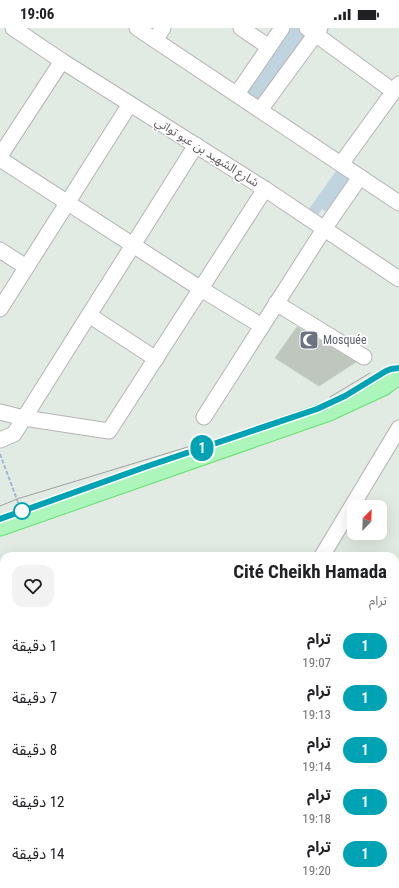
<!DOCTYPE html>
<html lang="ar">
<meta charset="utf-8">
<style>
body{margin:0;font-family:"Roboto Condensed","Noto Sans Arabic",sans-serif;background:#f2f2f2;color:#202124;direction:rtl;height:100vh;display:flex;flex-direction:column;font-size:15px;white-space:nowrap}
*{box-sizing:border-box;margin:0}
p{font-size:13px;color:#757577}
.icon{flex:none;width:22px;height:22px;fill:none;stroke:currentColor;stroke-width:2;stroke-linecap:round;stroke-linejoin:round}
.map{position:relative;flex:1;overflow:hidden;direction:ltr}
.side{position:absolute;left:0px;top:524px;width:399px;height:336px;display:flex;flex-direction:column;background:#fff;border-radius:12px 12px 0 0;box-shadow:0 4px 16px #0002;direction:rtl}
.side>*{flex:none}
.badge{padding:0 8px;border-radius:13px;font-size:14px;line-height:26px}
.needle{width:26px;rotate:23deg}
.controls{position:absolute;left:347px;top:472px;display:grid;gap:8px}
.controls a{display:grid;place-items:center;width:40px;height:40px;border-radius:8px;background:#fff;box-shadow:0 4px 16px #0002;font-size:20px}
.map>.badge{position:absolute;translate:-50% -50%;box-shadow:0 0 0 2px #fff}
.round{display:grid;place-items:center;flex:none;width:42px;height:42px;border-radius:12px;background:#f2f2f2}
.summary{display:flex;align-items:center;justify-content:space-between;height:68px;padding:0 12px}
h1{font-size:19px;font-weight:700;line-height:30px}
ul{padding:0;list-style:none}
li{display:flex;align-items:center;gap:12px;height:52px;padding:0 12px}
li div{flex:1}
li b{display:block;font-size:15px}
li em{font-style:normal}
li .badge{min-width:44px;font-weight:700;text-align:center}
.status{display:flex;justify-content:space-between;align-items:center;height:28px;padding:0 20px;background:#fff;direction:ltr}
.status svg{height:11px;fill:currentColor}
.map>svg:first-child{display:block}
</style>
<div class="status"><b>19:06</b><svg viewBox="0 0 49 12"><path d="M0 12V9h3v3zM5 12V6h3v6zM10 12V3h3v9zM15 12V0h3v12zM26 1h20v11H26zM47 4h2v5h-2z"/></svg></div>
<div class="map">
<svg width="399" height="860" viewBox="0 0 399 860">
<rect width="100%" height="100%" fill="#e1ebe3"/>
<g fill="#c0d4e0">
<polygon points="282,0 307,0 316,6 260,82 237,66"/>
<polygon points="341,136 360,149 332,188 322,181 313,194 304,188"/>
</g>
<polygon fill="#bec6be" stroke="#c0cfc1" points="297,299 356,334 319,358 275,330"/>
<g fill="none" stroke-linecap="round" stroke-linejoin="round">
<defs>
<g id="minor">
<polyline points="13,0 62,33 265,161 399,251"/>
<polyline points="137,0 399,175"/>
<polyline points="241,0 269,19"/>
<polyline points="307,0 393,63"/>
<polyline points="155,12 163,0"/>
<polyline points="237,66 282,0"/>
<polyline points="260,82 320,0"/>
<polyline points="0,128 62,33"/>
<polyline points="0,131 201,261 262,298"/>
<polyline points="341,136 399,56"/>
<polyline points="0,222 26,239"/>
<polyline points="276,275 364,329"/>
<polyline points="0,281 130,76"/>
<polyline points="89,287 156,331"/>
<polyline points="0,384 24,390 109,403 265,161"/>
<polyline points="204,389 324,201 360,149"/>
<polyline points="0,412 14,406 196,117"/>
<polyline points="322,528 399,400"/>
<polyline points="130,860 132,856"/>
</g>
<polyline id="major" points="0,498 329,383 383,358 399,346"/>
</defs>
<use href="#minor" stroke="#b7b2b7" stroke-width="17"/>
<use href="#major" stroke="#65e170" stroke-width="21"/>
<polyline stroke="#a5b5d0" stroke-width="2" stroke-dasharray="4 2" stroke-linecap="butt" points="0,426 19,477"/>
<use href="#minor" stroke="#fff" stroke-width="15"/>
<use href="#major" stroke="#acf5bb" stroke-width="19"/>
<g stroke="#a19fa1" stroke-width="1">
<polyline points="330,369 370,345"/>
<polyline points="0,478 17,471 191,418"/>
<polyline points="0,491 148,438 317,381 345,368 375,349"/>
</g>
<defs>
<g id="rail">
<polyline points="395,684 399,679"/>
<polyline points="256,860 259,856"/>
</g>
</defs>
<use href="#rail" stroke="#a19fa1" stroke-width="4.5"/>
<use href="#rail" stroke="#fff" stroke-width="3" stroke-dasharray="9" stroke-linecap="butt"/>
</g>
<g fill="none" stroke-linecap="round" stroke-linejoin="round">
<defs>
<polyline id="line" points="0,491 148,438 317,381 345,368 386,343 391,341 399,340"/>
</defs>
<use href="#line" stroke="#fff" stroke-width="9"/>
<use href="#line" stroke="#00a3b4" stroke-width="6"/>
</g>
<defs>
<symbol id="mosque-square" viewBox="-11 -11 22 22"><rect x="-9" y="-9" width="18" height="18" rx="4" fill="#6b7280" stroke="#fff"/><path d="M3.5-4.9A6 6 0 1 0 3.5 4.9A5 5 0 1 1 3.5-4.9Z" fill="#fff"/></symbol>
</defs>
<g fill-rule="evenodd">
<use href="#mosque-square" x="298" y="301" width="22" height="22"/>
</g>
<circle fill="#fff" stroke="#00a3b4" stroke-width="2" cx="22" cy="483" r="8"/>
<g text-anchor="middle" stroke-width="3.5" stroke-linejoin="round" paint-order="stroke">
<g font-size="12" fill="#605a60" stroke="#fff">
<text transform="translate(207 124) rotate(32)" y="4">شارع الشهيد بن عبو تواتي</text>
</g>
<g font-size="12" fill="#5b616d" stroke="#fff" text-anchor="start">
<text x="323" y="316">Mosquée</text>
</g>
</g>
</svg>
<div class="controls">
<a><svg class="needle" viewBox="-14 -14 28 28"><path d="M0-13l5 13h-10z" fill="#e53935"/><path d="M0 13l5-13h-10z" fill="#757577"/></svg></a>
</div>
<b class="badge" style="left:202px;top:420px;background:#00a3b4;color:#fff">1</b>
<section class="side">
<div class="summary"><div><h1>Cité Cheikh Hamada</h1><p>ترام</p></div><a class="round"><svg class="icon" aria-label="heart" viewBox="0 0 24 24"><path d="M12 20l-8-8c-3-5 5-10 8-4 3-6 11-1 8 4z"/></svg></a></div>
<ul>
<li><span class="badge" style="background:#00a3b4;color:#fff">1</span><div><b>ترام</b><p>19:07</p></div><em>1 دقيقة</em></li>
<li><span class="badge" style="background:#00a3b4;color:#fff">1</span><div><b>ترام</b><p>19:13</p></div><em>7 دقيقة</em></li>
<li><span class="badge" style="background:#00a3b4;color:#fff">1</span><div><b>ترام</b><p>19:14</p></div><em>8 دقيقة</em></li>
<li><span class="badge" style="background:#00a3b4;color:#fff">1</span><div><b>ترام</b><p>19:18</p></div><em>12 دقيقة</em></li>
<li><span class="badge" style="background:#00a3b4;color:#fff">1</span><div><b>ترام</b><p>19:20</p></div><em>14 دقيقة</em></li>
</ul>
</section>
</div>
